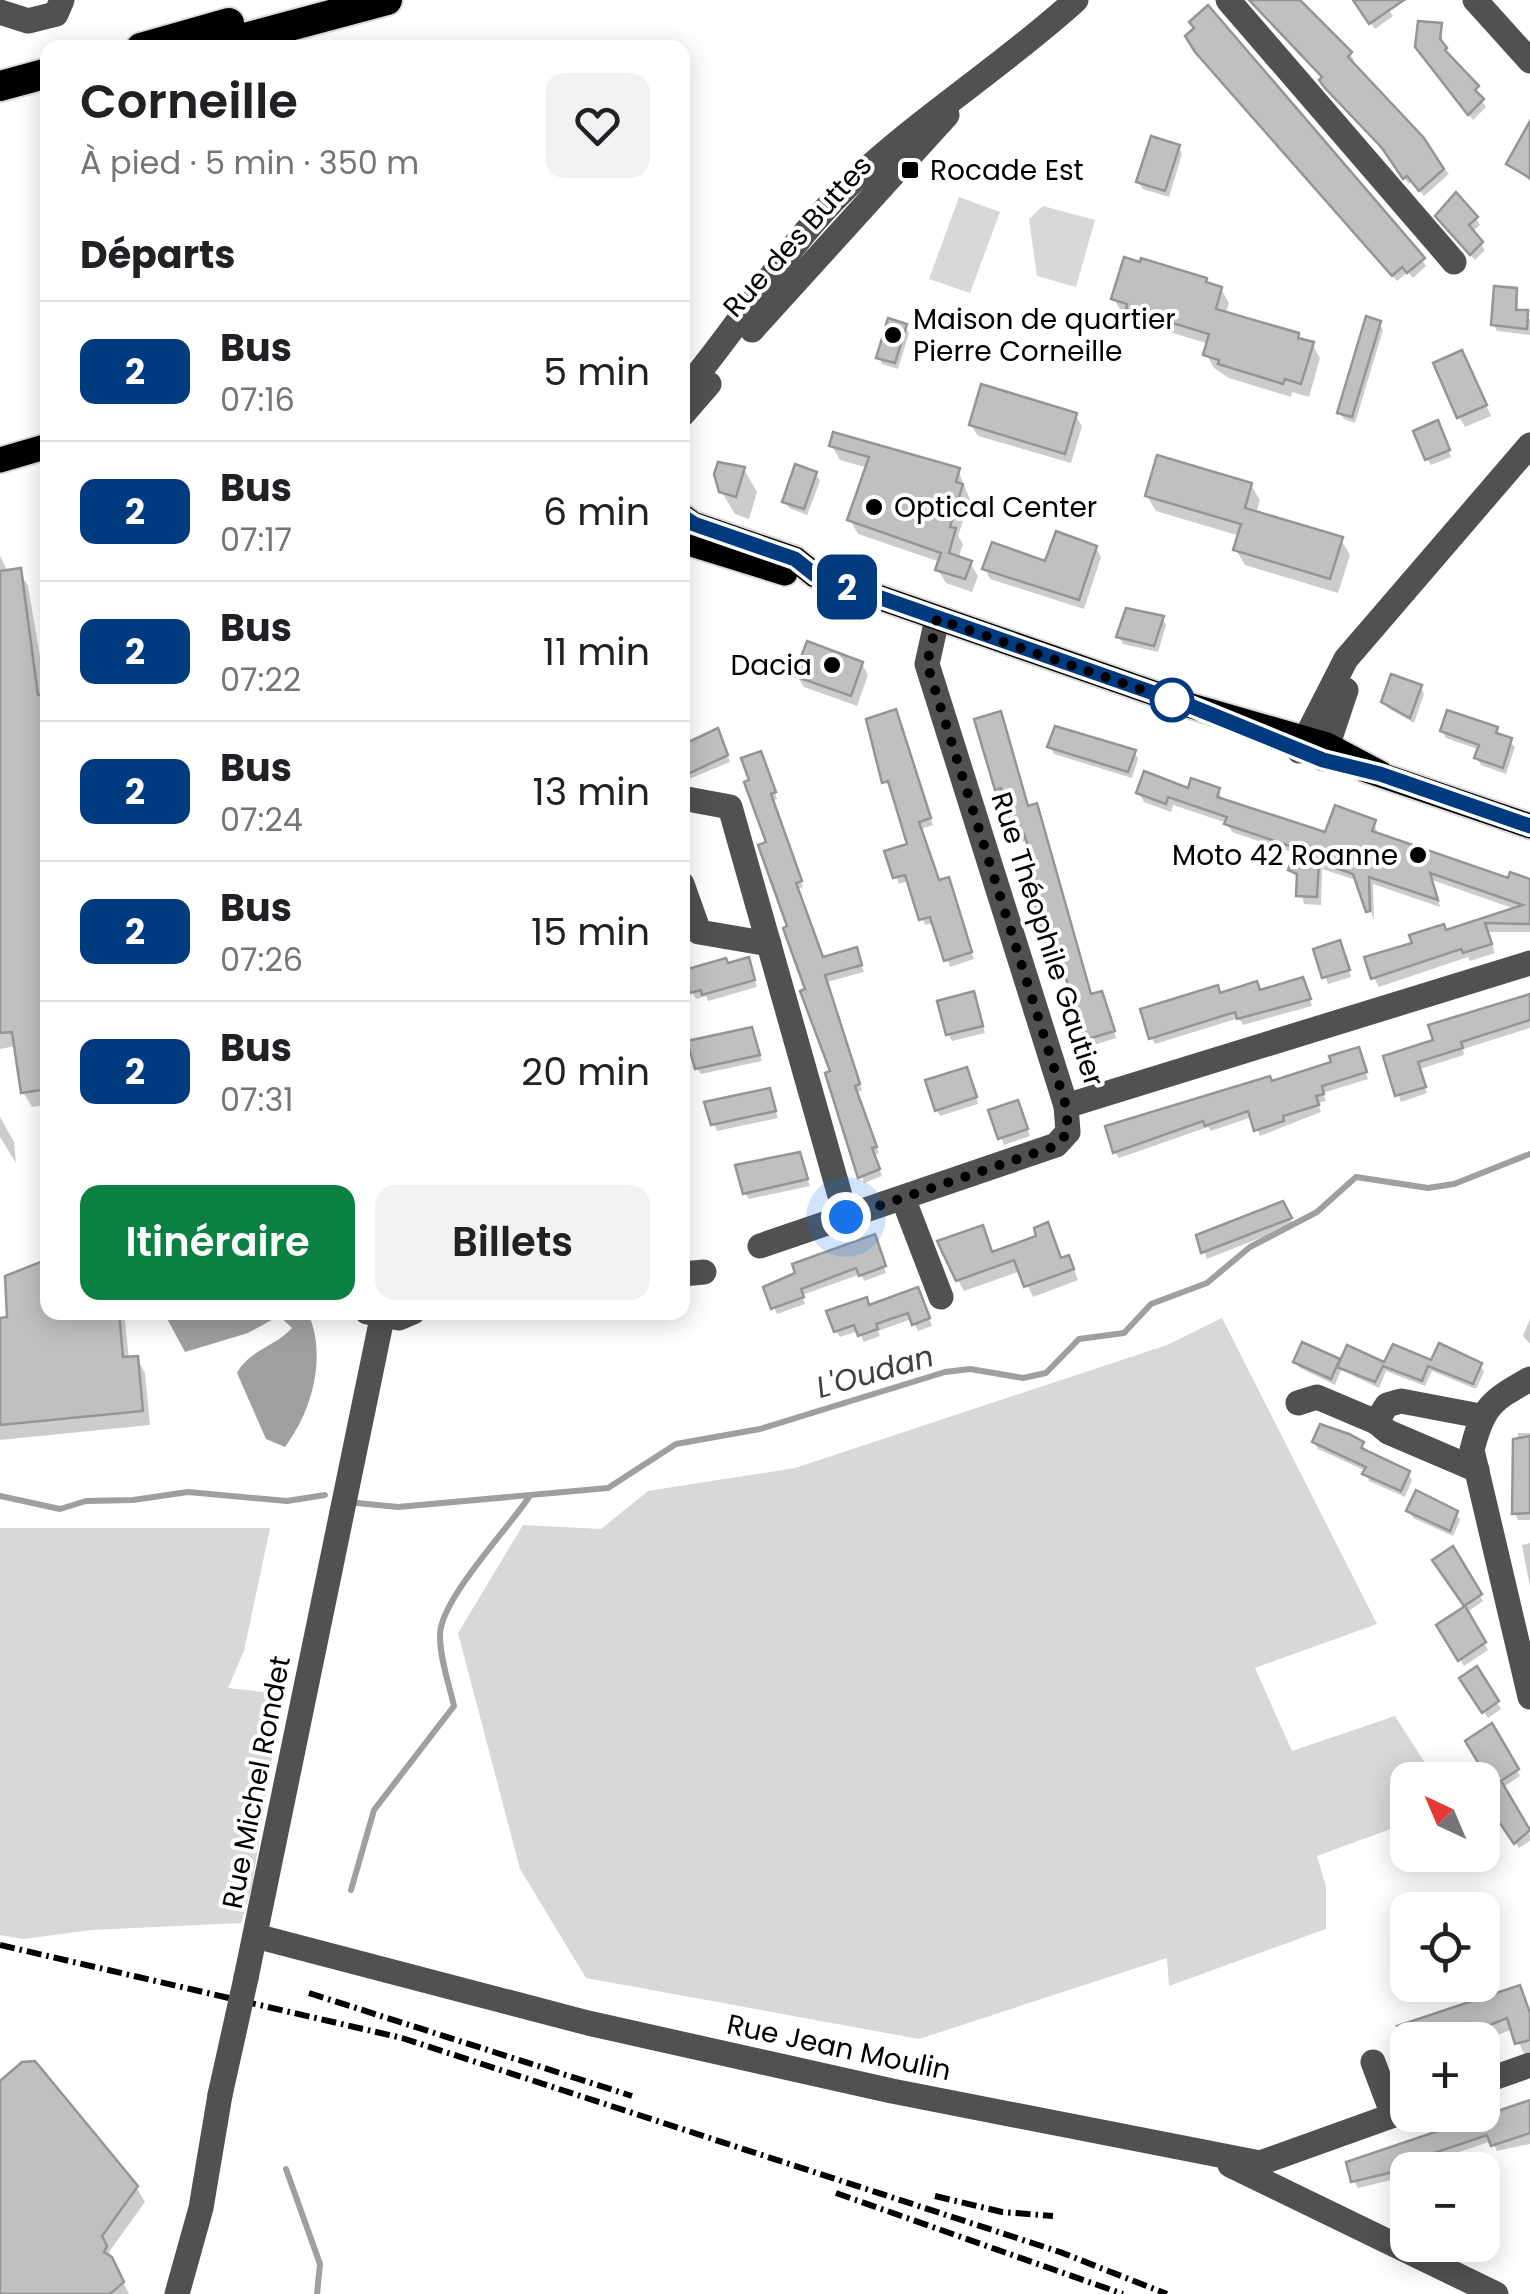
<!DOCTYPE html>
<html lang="fr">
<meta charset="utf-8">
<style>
body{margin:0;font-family:Poppins,sans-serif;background:#f2f2f2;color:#202124;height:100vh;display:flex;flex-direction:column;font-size:38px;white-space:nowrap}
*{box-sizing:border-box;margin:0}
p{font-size:32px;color:#757577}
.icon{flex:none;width:55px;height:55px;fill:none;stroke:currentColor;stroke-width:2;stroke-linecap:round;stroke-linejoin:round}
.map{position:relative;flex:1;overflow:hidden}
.sheet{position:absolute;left:40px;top:40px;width:650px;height:1280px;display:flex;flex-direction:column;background:#fff;border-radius:20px;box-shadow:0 5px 25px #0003}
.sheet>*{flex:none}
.badge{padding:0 20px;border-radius:15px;font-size:35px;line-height:65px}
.needle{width:65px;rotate:316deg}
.buttons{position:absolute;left:1390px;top:1762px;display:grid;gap:20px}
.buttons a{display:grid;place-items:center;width:110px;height:110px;border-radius:20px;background:#fff;box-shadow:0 5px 25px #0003;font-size:50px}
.you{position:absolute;width:50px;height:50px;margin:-25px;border:8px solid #fff;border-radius:50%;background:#1a73e8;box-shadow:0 0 0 15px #1a73e833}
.map>.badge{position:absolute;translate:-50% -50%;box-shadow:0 0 0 5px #fff}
h2{padding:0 40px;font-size:38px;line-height:90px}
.round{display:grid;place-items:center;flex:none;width:105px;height:105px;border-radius:20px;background:#f2f2f2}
.summary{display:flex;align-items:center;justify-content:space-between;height:170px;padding:0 40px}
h1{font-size:48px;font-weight:600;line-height:75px}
.cta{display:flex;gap:20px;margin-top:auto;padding:20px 40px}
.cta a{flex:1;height:115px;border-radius:20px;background:#0b8043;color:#fff;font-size:40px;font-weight:600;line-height:115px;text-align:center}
.cta a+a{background:#f2f2f2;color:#202124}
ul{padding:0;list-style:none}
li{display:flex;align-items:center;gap:30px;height:140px;padding:0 40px;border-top:2px solid #e0e0e0}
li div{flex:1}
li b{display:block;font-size:38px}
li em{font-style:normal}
li .badge{min-width:110px;font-weight:700;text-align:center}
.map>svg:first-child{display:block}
</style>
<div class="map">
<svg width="1530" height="2294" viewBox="0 0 1530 2294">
<rect width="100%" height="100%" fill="#fff"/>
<g fill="#d8d8d8">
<polygon points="959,197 1000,212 970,293 929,279"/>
<polygon points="1043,206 1095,220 1076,287 1037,276 1029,219"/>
<polygon points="1222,1318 1377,1624 1255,1668 1292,1751 1395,1716 1436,1780 1408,1780 1407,1823 1317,1856 1326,1887 1326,1929 1169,1986 1167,1958 919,2039 586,1978 520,1869 458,1633 523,1525 601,1529 648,1491 795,1468 1167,1345"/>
<polygon points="0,1528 270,1528 244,1651 228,1688 282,1694 252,1886 241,1923 92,1930 23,1939 0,1935"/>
</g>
<path fill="#9f9f9f" d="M164,1313H308C327,1355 313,1410 285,1447L266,1439L237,1373C248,1351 276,1346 292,1328L279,1316L248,1333L185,1352Z"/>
<g fill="#0003">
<polygon points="1260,0 1298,0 1350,54 1354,60 1351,64 1449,174 1424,196 1412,181 1409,184"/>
<polygon points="1355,0 1382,0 1393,16 1375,29"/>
<polygon points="1441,26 1443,46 1486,107 1473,120 1422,54"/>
<polygon points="1192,43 1422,260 1426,266 1413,278 1408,272 1397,281"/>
<polygon points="1530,143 1530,181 1509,164"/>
<polygon points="1178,147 1182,154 1169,197 1143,189 1139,182"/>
<polygon points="1476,218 1480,225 1472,232 1485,250 1475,260 1443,223"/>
<polygon points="1205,280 1221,289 1229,303 1225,315 1297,335 1312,344 1320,358 1309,397 1292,392 1291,397 1229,378 1214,368 1206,354 1209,344 1137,322 1122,313 1114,299"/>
<polygon points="1516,291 1519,312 1530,319 1530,335 1497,331 1493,324"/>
<polygon points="1379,323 1383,330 1355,423 1344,419 1340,412"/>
<polygon points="905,326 909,333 898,369 882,364 879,357"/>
<polygon points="1467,363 1491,416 1465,427 1459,417"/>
<polygon points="1075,415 1082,426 1071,463 978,436 971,425"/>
<polygon points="1441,430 1451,457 1431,465 1427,459"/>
<polygon points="832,446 958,470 970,500 958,536 963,544 958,559 970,563 978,576 972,592 946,583 938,570 940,562 858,534 850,520 868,468 840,460"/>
<polygon points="744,469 757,492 749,519 735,514 721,491"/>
<polygon points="816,474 820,481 807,515 789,508 785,502"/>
<polygon points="1251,485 1260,500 1256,514 1341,540 1350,555 1338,593 1245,565 1236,550 1240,536 1156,511 1147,496"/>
<polygon points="1096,548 1101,557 1084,609 990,579 985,569 1047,564"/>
<polygon points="0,556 8,572 19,571 28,586 48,703 48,1105 32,1107 23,1092 16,1046 0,1049"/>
<polygon points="1162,618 1166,625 1158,652 1123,644 1119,637"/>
<polygon points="862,664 868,675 857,706 804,687 797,676"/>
<polygon points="1421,687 1424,694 1414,723 1386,707 1409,715 1383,702"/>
<polygon points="899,719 933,825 921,829 939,883 951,887 974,959 950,967 935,923 925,925 909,881 899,884 887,853 910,845 892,787 884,782"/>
<polygon points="977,721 1028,809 1036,806 1040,813 1092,997 1105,1000 1116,1038 1091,1046 1068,975 1061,977 1057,970 1028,840 1022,842 1006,794 1001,795 997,789"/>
<polygon points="1496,730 1515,747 1506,774 1481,765 1477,758 1480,750 1446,738 1442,731"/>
<polygon points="721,737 730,762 682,782 682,746"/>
<polygon points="1050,747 1134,752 1138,759 1132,778 1054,754"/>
<polygon points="764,760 777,799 772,801 803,887 797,889 823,960 856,950 864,972 827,982 862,1091 856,1092 879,1153 874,1155 882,1176 864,1183 769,844"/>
<polygon points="1218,790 1223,801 1327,835 1374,822 1378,835 1510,881 1530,881 1530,932 1488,932 1495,953 1470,961 1468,957 1379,987 1374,978 1446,933 1518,910 1432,880 1440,907 1373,884 1374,920 1359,881 1322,869 1321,905 1304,904 1299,881 1291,870 1297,854 1232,832 1227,823 1173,805 1171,812 1144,802 1139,793"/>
<polygon points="1343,950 1351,977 1328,984 1316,951"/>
<polygon points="748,960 757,987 708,1001 706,996 696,999 692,992"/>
<polygon points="1306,986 1312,1006 1243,1025 1239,1018 1155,1044 1152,1038 1261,992"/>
<polygon points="1530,997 1530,1028 1463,1049 1464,1055 1420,1069 1427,1093 1401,1102 1386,1057 1436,1042"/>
<polygon points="976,1001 985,1033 952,1041 948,1034"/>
<polygon points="751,1030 762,1061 701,1074 697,1068"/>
<polygon points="1361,1056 1368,1079 1323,1093 1326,1101 1318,1103 1321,1112 1260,1136 1252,1117 1211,1131 1208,1127 1119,1158 1115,1152 1272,1083"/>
<polygon points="970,1076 978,1104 940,1116 937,1110"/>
<polygon points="745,1093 748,1097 772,1098 778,1118 717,1131 707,1104"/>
<polygon points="1020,1110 1030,1136 1004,1145 991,1112"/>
<polygon points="0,1117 14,1142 16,1163 0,1137"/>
<polygon points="799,1155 810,1186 749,1199 745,1193"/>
<polygon points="1282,1204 1293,1225 1207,1259 1199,1236"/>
<polygon points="981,1228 993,1254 1062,1260 1074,1269 1078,1280 1033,1297 1021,1271 964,1291 958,1280"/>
<polygon points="874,1240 886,1273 864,1281 861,1274 802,1295 805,1304 777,1314 766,1288"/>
<polygon points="921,1297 932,1326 918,1331 912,1319 878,1331 880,1336 864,1342 858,1331 840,1337 836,1331 870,1307"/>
<polygon points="48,1312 124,1312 129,1359 137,1359 145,1373 150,1425 0,1440 0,1320"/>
<polygon points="1530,1319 1530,1344 1523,1336"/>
<polygon points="1338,1361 1340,1364 1480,1365 1484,1372 1476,1389 1432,1371 1425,1386 1386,1371 1379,1388 1341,1370 1335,1385 1300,1368 1296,1362"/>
<polygon points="1518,1433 1530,1433 1530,1520 1518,1520 1515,1513"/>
<polygon points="1314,1442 1362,1444 1366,1451 1408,1473 1412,1480 1405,1497 1369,1481 1366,1471 1318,1449"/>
<polygon points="1409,1511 1456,1513 1460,1520 1453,1536 1413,1518"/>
<polygon points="1530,1543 1530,1587 1522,1545"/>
<polygon points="1452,1550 1483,1601 1466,1613 1488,1650 1464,1666 1440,1626 1467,1608 1436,1560"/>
<polygon points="1476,1669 1501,1709 1488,1718 1462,1679"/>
<polygon points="1492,1727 1520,1776 1502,1788 1530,1835 1530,1841 1519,1848 1498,1817 1492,1821 1490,1818 1505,1808 1490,1776"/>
<polygon points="1519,1988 1530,2012 1530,2052 1524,2054 1513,2029 1482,2041 1408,2040 1408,2051 1400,2027"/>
<polygon points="0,2084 136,2187 145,2202 109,2252 129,2294 0,2294"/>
<polygon points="1530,2100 1530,2144 1497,2151 1492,2141 1426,2163 1429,2170 1408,2170 1408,2176 1358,2188 1354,2181"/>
</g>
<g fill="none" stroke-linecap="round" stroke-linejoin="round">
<g stroke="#9f9f9f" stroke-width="6">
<polyline points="0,1496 60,1509 86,1501 133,1500 188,1492 287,1501 325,1495"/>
<polyline points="357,1503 398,1507 608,1488 676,1444 760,1429 945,1372 970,1369 1023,1378 1046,1373 1079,1339 1124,1333 1151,1304 1207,1283 1250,1247 1317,1212 1356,1177 1428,1188 1454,1184 1530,1154"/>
<path d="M351,1890L374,1810L454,1706C449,1684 440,1659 440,1636C439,1601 508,1529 529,1497"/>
<polyline points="286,2169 320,2264 317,2294"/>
</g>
</g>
<g fill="#c0c0c0" stroke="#959595" stroke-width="2.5">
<polygon points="1249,0 1300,0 1352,52 1348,57 1424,138 1444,169 1419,191 1407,176 1403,179 1382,148 1324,87 1319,80 1322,77"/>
<polygon points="1353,0 1404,0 1369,24"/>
<polygon points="1208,5 1425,258 1407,273 1402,267 1392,276 1195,52 1185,36 1194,28 1189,22"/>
<polygon points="1418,21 1442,23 1440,39 1447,48 1445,50 1479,86 1475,90 1484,99 1468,115 1415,47"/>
<polygon points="1530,121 1530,178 1506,164"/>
<polygon points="1151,136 1180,145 1165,191 1136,182"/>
<polygon points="1456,192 1478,217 1469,225 1483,242 1470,255 1435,216"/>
<polygon points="1124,257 1140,262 1141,258 1207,278 1206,282 1222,287 1216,309 1299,333 1298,338 1314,342 1301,384 1285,379 1283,384 1218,364 1219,360 1203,355 1209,334 1126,309 1127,304 1111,299"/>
<polygon points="1494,286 1517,288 1516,310 1528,310 1527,329 1491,325"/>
<polygon points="1366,316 1381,321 1352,417 1337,413"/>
<polygon points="888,318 907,324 895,363 876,358"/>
<polygon points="1462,350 1487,405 1457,418 1433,363"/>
<polygon points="981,384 1077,413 1065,454 969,425"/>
<polygon points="1438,420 1450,450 1425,460 1413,431"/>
<polygon points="833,432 960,468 956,482 963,484 950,527 956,528 949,553 972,561 965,579 935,570 941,553 847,520 869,457 829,446"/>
<polygon points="1157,455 1252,483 1245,508 1343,537 1330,579 1233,550 1241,524 1145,496"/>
<polygon points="718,462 745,467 736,497 719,492 714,474"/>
<polygon points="795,464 817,472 804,509 782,502"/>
<polygon points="1056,531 1097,546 1079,600 982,569 992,542 1045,561"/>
<polygon points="21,568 38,695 45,694 48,709 48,715 41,716 48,761 48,1089 21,1093 12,1032 0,1033 0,571"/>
<polygon points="1126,608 1164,616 1154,646 1116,637"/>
<polygon points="807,641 863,662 851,696 794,676"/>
<polygon points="1391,674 1422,685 1410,718 1381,702"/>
<polygon points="896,709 931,818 919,822 939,880 949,877 972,952 944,961 930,917 919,920 905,875 893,878 884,851 907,844 888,781 882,783 866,719"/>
<polygon points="1447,710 1498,727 1496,733 1512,738 1503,768 1474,758 1479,745 1440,731"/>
<polygon points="1001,711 1028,806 1037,803 1091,994 1102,991 1115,1031 1085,1040 1063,969 1055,971 1041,928 1028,874 1034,866 1024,834 1016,836 1001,788 995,790 974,719"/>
<polygon points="1055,726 1136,750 1128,772 1047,747"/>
<polygon points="718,728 728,755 688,774 682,745"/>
<polygon points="761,751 776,792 771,794 802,881 796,883 823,957 857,947 862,965 825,975 860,1084 855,1086 877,1147 872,1148 880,1169 858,1178 825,1073 830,1071 800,991 805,989 783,928 787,926 758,845 766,842 744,782 749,780 741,758"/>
<polygon points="1144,771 1188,788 1191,778 1220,788 1217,797 1325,832 1335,805 1376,820 1372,831 1508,878 1510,872 1530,879 1530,924 1485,923 1492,944 1463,953 1461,949 1371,979 1364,957 1412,943 1409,935 1444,924 1446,930 1523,905 1430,873 1438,900 1369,877 1370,911 1366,912 1353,874 1319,862 1317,897 1296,896 1297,874 1288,870 1296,848 1224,824 1227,817 1168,797 1166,804 1136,793"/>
<polygon points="1340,940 1350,970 1322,978 1313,949"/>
<polygon points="749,957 755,980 702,995 701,990 690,993 684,970 726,958 728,963"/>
<polygon points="1303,977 1311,999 1237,1019 1235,1012 1149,1039 1140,1009 1218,985 1220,993 1257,981 1260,990"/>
<polygon points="974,991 983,1026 946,1035 937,1001"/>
<polygon points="1530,994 1530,1020 1461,1042 1463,1048 1418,1062 1426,1087 1395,1096 1383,1056 1433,1040 1428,1025"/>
<polygon points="752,1027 760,1055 695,1069 687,1041"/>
<polygon points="1359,1047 1367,1072 1322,1086 1324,1094 1316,1096 1319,1105 1283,1116 1284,1121 1254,1131 1248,1111 1205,1126 1203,1121 1113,1153 1105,1126 1270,1076 1272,1081 1331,1062 1329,1056"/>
<polygon points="967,1067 977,1097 935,1111 925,1080"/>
<polygon points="770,1088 776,1111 711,1125 704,1102"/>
<polygon points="1018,1100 1028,1129 998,1139 988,1110"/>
<polygon points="800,1152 808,1179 743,1194 735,1165"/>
<polygon points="1283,1201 1292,1218 1201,1253 1196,1235"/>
<polygon points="1048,1222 1061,1258 1069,1255 1074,1269 1024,1287 1014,1260 956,1281 937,1241 983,1225 992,1252 1036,1236 1034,1228"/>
<polygon points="875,1234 886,1266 859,1276 856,1268 801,1289 804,1297 771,1309 763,1287 795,1273 792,1264"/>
<polygon points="48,1259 48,1312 119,1312 123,1357 138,1356 143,1411 0,1425 0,1318 7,1317 5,1276"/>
<polygon points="918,1287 930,1318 912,1325 908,1313 876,1324 878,1329 858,1336 854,1325 834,1332 826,1311 867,1297 869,1305"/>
<polygon points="1302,1342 1340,1359 1331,1379 1293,1362"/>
<polygon points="1439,1343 1482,1363 1473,1384 1428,1366 1422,1381 1383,1366 1375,1382 1337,1367 1347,1345 1384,1362 1393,1344 1431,1360"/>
<polygon points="1320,1424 1349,1434 1364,1442 1361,1448 1410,1471 1401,1491 1362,1474 1366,1467 1312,1442"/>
<polygon points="1530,1436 1530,1513 1512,1514 1513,1439"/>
<polygon points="1416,1490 1458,1511 1450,1531 1406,1511"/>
<polygon points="1453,1546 1482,1594 1464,1606 1432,1560"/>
<polygon points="1465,1606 1486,1642 1458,1661 1436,1625"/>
<polygon points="1477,1666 1499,1701 1482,1713 1459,1678"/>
<polygon points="1492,1723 1519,1769 1501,1781 1530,1830 1514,1844 1493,1813 1482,1820 1482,1769 1465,1741"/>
<polygon points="1520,1985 1530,2013 1530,2040 1515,2044 1507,2018 1453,2040 1401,2040 1397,2026"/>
<polygon points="35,2061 138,2186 102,2236 107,2246 104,2252 112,2257 124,2282 110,2294 0,2294 0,2081 22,2062"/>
<polygon points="1530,2100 1530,2133 1491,2146 1487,2135 1425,2156 1427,2164 1351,2182 1346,2162"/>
</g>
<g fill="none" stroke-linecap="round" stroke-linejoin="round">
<defs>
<g id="major">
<polyline points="0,460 48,446"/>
<polyline points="682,516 693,524 795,559 815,575 1188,705 1327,745 1380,773"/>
<polyline points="682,541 785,573"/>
<polyline points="1366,770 1530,826"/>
</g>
<g id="highway">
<polyline points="141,48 229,23"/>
<polyline points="207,48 387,0"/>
<polyline points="0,86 48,73"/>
</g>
</defs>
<use href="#major" stroke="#dbdbdb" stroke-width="29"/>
<use href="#highway" stroke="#dbdbdb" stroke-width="34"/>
<g stroke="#515151" stroke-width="25">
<polyline points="1228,0 1454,262"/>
<polyline points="1475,0 1530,61"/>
<polyline points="0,12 28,21 56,14 62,0"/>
<polyline points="752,330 947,115"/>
<path d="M682,393C736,331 777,259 834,200C908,125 998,71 1076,0"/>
<polyline points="682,415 709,384"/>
<polyline points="937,619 927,664 1066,1106 1530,963"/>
<polyline points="1299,751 1346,659 1530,445"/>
<polyline points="1323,759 1346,690"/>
<polyline points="682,798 730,807 846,1217"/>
<polyline points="682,884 699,932 769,944"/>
<polyline points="903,1198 941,1297"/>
<polyline points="760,1246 1056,1145 1068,1132 1066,1106"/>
<polyline points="682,1274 704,1272"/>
<polyline points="367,1312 399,1318 413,1312"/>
<path d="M1530,1379C1491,1401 1483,1406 1472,1450L1530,1697"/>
<polyline points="1298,1403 1317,1397 1376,1422"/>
<polyline points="1477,1470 1388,1432 1376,1422 1387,1405 1401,1401 1480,1416"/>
<polyline points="256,1936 588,2023 892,2091 1260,2163 1408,2110"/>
<polyline points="246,1978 382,1318"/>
<polyline points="1373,2062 1393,2115"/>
<polyline points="1482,2082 1530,2065"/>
<polyline points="1230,2165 1496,2294"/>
<polyline points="177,2294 201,2208 220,2095"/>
</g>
<use href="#major" stroke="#000" stroke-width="25"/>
<use href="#highway" stroke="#000" stroke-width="30"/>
<g stroke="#000" stroke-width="6" stroke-dasharray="15 5 2.5 5" stroke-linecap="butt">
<polyline points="0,1945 402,2038 1060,2252 1167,2294"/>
<polyline points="309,1993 632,2096"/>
<polyline points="836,2193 1123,2294"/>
<polyline points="935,2196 1002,2212 1053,2216"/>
</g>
<polyline stroke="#515151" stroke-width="25" points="220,2095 246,1978"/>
</g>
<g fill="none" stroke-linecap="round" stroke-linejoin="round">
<defs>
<polyline id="line" points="682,516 694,524 795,559 815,575 1188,705 1323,760 1380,774 1530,826"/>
</defs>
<use href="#line" stroke="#fff" stroke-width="22"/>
<use href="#line" stroke="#003b80" stroke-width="15"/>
<polyline stroke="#000" stroke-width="10" stroke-dasharray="0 18" points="846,1217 1056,1146 1068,1132 1066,1106 927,664 937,619 1172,700"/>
</g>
<g fill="#000" stroke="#fff" stroke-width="4">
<rect x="900" y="160" width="20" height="20" rx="5"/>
<circle cx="893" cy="335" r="10"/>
<circle cx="874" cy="507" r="10"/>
<circle cx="832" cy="665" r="10"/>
<circle cx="1418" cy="855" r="10"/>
</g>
<circle fill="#fff" stroke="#003b80" stroke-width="5" cx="1172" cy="700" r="20"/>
<g text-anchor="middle" stroke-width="8" stroke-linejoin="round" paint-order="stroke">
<g font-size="28" fill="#000" stroke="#fff" text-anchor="start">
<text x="930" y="180">Rocade Est</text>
<text x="913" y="329">Maison de quartier<tspan x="913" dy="32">Pierre Corneille</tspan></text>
<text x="894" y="517">Optical Center</text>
<text x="812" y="675" text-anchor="end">Dacia</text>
<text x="1398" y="865" text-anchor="end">Moto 42 Roanne</text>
</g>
<g font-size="28" fill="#000" stroke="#fff">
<text transform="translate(797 236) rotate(-48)" y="10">Rue des Buttes</text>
<text transform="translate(1048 939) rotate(72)" y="10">Rue Théophile Gautier</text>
<text transform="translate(256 1782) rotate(-79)" y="10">Rue Michel Rondet</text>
<text transform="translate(839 2047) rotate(12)" y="10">Rue Jean Moulin</text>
</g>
<g font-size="30" font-style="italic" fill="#404040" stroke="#fff">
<text transform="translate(875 1372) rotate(-16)" y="10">L'Oudan</text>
</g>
</g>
</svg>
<div class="buttons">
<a><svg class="needle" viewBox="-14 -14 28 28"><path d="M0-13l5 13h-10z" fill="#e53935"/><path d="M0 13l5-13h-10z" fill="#757577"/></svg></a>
<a><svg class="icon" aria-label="locate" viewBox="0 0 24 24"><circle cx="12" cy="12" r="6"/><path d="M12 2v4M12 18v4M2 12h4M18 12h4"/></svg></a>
<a>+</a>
<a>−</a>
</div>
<div class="you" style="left:846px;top:1217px"></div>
<b class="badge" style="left:847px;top:587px;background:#003b80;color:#fff">2</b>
<section class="sheet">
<div class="summary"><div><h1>Corneille</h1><p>À pied · 5 min · 350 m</p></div><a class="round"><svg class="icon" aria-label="heart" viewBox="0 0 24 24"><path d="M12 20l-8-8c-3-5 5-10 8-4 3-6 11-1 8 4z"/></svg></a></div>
<h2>Départs</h2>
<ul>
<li><span class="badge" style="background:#003b80;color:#fff">2</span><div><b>Bus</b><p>07:16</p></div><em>5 min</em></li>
<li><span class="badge" style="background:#003b80;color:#fff">2</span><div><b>Bus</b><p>07:17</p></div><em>6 min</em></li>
<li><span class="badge" style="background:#003b80;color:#fff">2</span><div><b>Bus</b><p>07:22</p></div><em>11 min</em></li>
<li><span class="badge" style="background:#003b80;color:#fff">2</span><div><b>Bus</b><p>07:24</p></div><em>13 min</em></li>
<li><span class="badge" style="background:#003b80;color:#fff">2</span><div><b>Bus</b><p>07:26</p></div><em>15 min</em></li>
<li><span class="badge" style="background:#003b80;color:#fff">2</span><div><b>Bus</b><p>07:31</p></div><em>20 min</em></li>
</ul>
<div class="cta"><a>Itinéraire</a><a>Billets</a></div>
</section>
</div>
